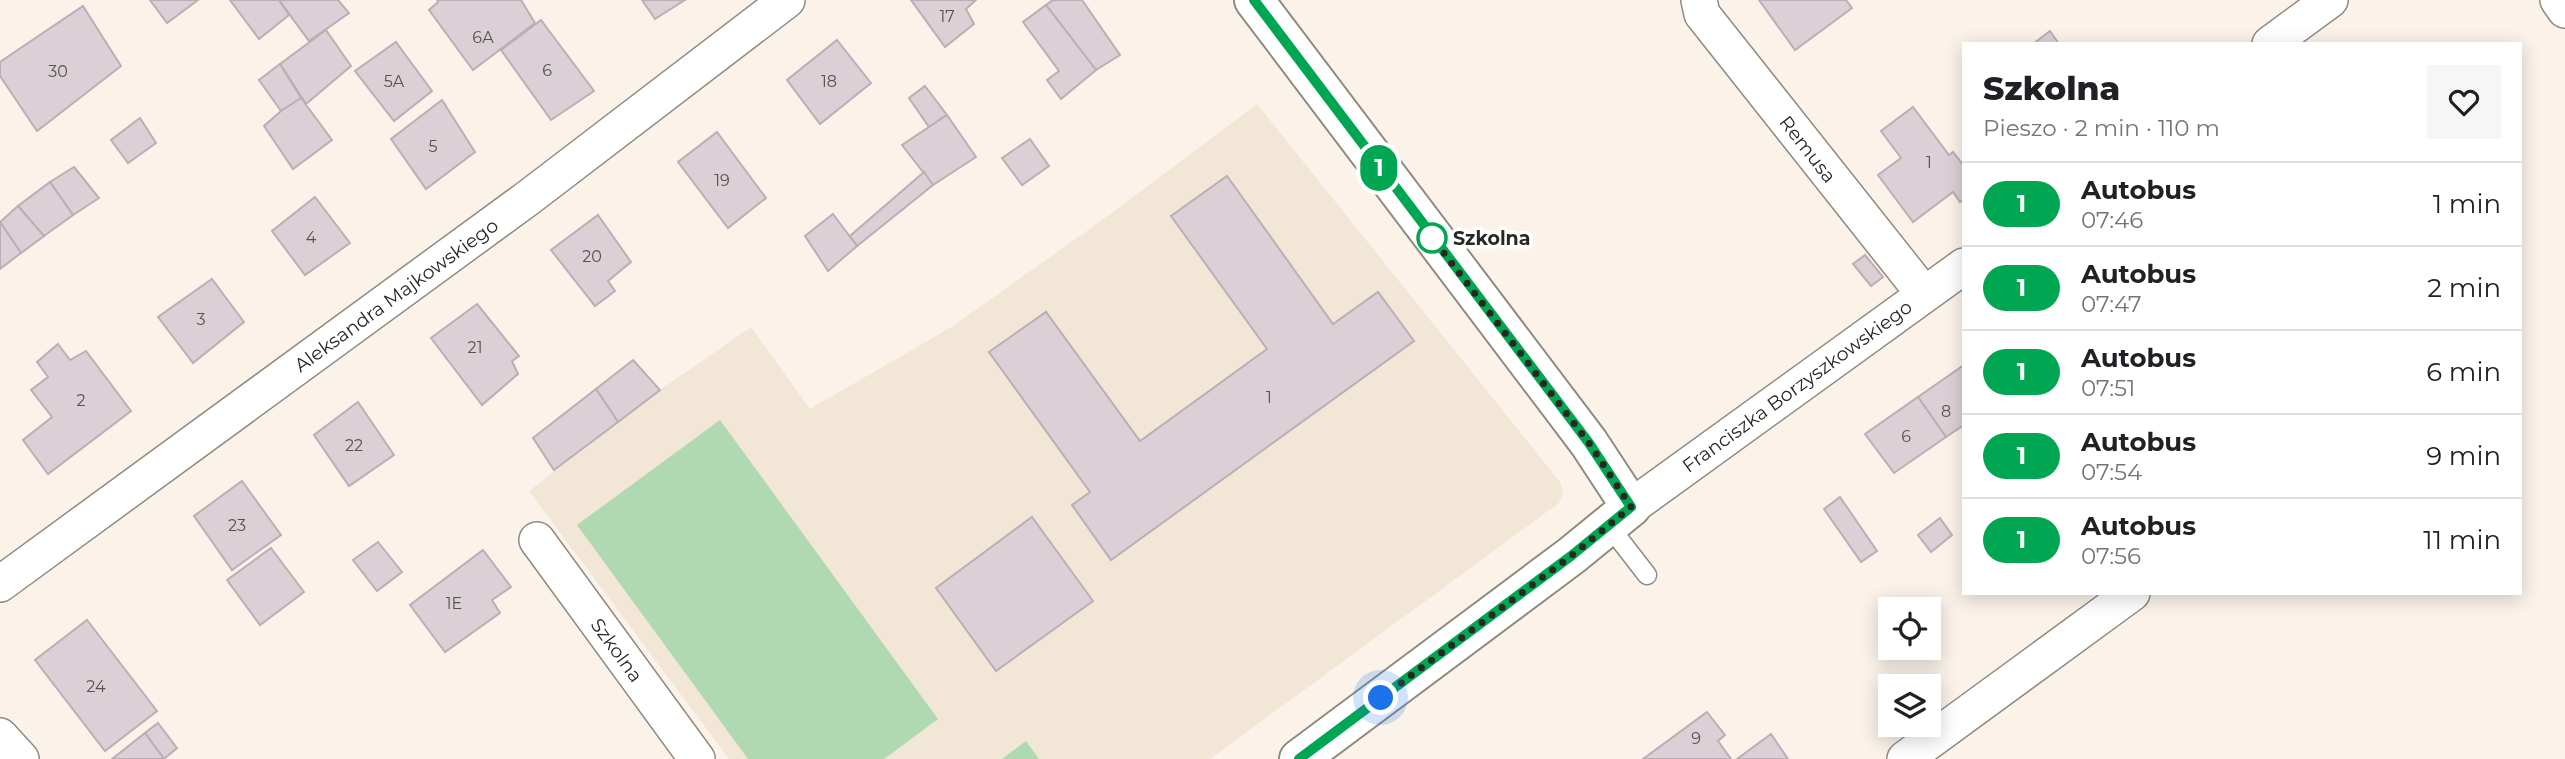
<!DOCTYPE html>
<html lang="pl">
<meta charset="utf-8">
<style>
body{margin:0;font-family:Montserrat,sans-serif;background:#f6f6f6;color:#202124;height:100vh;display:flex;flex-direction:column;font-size:26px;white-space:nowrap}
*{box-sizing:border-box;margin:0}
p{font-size:23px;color:#757577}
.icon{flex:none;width:38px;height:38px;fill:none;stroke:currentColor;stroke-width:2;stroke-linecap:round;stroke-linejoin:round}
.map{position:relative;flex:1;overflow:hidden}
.side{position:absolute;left:1962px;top:42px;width:560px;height:553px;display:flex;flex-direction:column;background:#fff;border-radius:0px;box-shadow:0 4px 18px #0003}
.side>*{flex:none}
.badge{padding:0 14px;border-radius:23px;font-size:24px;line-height:46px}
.buttons{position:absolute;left:1878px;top:597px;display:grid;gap:14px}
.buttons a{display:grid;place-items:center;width:63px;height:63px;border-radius:0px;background:#fff;box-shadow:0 4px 18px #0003;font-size:35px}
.you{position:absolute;width:35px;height:35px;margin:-18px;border:5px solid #fff;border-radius:50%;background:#1a73e8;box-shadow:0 0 0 10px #1a73e833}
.map>.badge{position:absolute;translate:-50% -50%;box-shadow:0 0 0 4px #fff}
.round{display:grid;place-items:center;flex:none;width:74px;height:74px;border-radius:0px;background:#f6f6f6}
.head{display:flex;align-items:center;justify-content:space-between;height:119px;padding:0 21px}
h1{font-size:33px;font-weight:800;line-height:52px}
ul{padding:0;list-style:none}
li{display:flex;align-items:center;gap:21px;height:84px;padding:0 21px;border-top:2px solid #e0e0e0}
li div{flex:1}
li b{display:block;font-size:26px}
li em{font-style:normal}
li .badge{min-width:77px;font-weight:700;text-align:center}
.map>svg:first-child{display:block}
</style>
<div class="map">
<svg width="2565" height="759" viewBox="0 0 2565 759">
<rect width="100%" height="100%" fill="#fbf3ea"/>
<polygon fill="#f2e6d6" points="1257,104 1560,482 1563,492 1559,503 1210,759 729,759 529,491 660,390 751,327 810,409 953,326 1094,226"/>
<g fill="#b0d9b1">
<polygon points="720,420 938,719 884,759 748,759 577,525"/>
<polygon points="1026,741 1039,759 1002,759"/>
</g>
<g fill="#dbd0d6" stroke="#baafb5" stroke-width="2">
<polygon points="150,0 198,0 167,23"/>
<polygon points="230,0 279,0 289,15 259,39"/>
<polygon points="279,0 338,0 349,13 309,41"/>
<polygon points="437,0 521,0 535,23 473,70 429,10 438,2"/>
<polygon points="642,0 685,0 655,19"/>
<polygon points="911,0 976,0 966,9 974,24 945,47"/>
<polygon points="1053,0 1082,0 1120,55 1096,70 1046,5"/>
<polygon points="1759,0 1846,0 1852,8 1795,50"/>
<polygon points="1046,5 1096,70 1061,99 1047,80 1059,71 1023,22"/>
<polygon points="83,6 121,66 37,131 0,76 0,62"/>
<polygon points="541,20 594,91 551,120 501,50"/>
<polygon points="326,30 351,66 306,104 280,64"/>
<polygon points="2050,31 2059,44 2033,44"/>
<polygon points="837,40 871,83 820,124 787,80"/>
<polygon points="396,42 432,91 394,121 355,71"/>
<polygon points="280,64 301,98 281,111 259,80"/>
<polygon points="925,86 947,115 929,127 909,98"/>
<polygon points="301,98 332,140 293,169 264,126 281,111"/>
<polygon points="442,100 475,152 426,189 391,139"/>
<polygon points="1913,107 1949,155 1953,152 1964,166 1964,199 1960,202 1953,192 1913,222 1878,175 1901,158 1881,131"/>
<polygon points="947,115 976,157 933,185 902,145"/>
<polygon points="140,118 156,143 128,163 111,140"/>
<polygon points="717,132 766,198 728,228 678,162"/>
<polygon points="1030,139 1049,166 1022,185 1002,158"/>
<polygon points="74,167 99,198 73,215 50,182"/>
<polygon points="924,172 933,185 857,246 850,236"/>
<polygon points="1227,176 1333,324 1378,292 1414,341 1111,560 1072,505 1090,492 989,352 1046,312 1140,441 1267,349 1171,216"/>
<polygon points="50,182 73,215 44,236 18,206"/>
<polygon points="315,197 350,243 305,275 272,231"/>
<polygon points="18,206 44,236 21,253 0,222"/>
<polygon points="833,214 857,246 828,271 805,236"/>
<polygon points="598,215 631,262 608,281 615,291 595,306 551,250"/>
<polygon points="0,222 21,253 0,269"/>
<polygon points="1865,255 1883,277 1871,286 1853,264"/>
<polygon points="212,279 244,322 193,363 158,317"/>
<polygon points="477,304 519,356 512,361 518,374 482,405 431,338"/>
<polygon points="58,344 70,360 86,351 131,411 48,474 23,440 52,417 31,390 48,377 37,362"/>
<polygon points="633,360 660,390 618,422 596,389"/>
<polygon points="1964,365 1964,425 1946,437 1918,397"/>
<polygon points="596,389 618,422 554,470 533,438"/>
<polygon points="1918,397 1946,437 1894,473 1865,434"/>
<polygon points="358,402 394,455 349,486 314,435"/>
<polygon points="242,481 281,535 232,570 194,516"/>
<polygon points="1840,497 1877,551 1861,562 1824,509"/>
<polygon points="1032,517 1093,601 996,671 936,588"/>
<polygon points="1940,518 1952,535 1931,552 1918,535"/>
<polygon points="378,542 402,572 377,591 353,560"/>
<polygon points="271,548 304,592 260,625 227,580"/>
<polygon points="483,550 511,587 492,600 500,613 445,652 410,605"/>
<polygon points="87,620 157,711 105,751 35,660"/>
<polygon points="1707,712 1725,735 1718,741 1731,759 1643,759"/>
<polygon points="158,723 177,748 164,759 145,733"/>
<polygon points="145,733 164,759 112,759"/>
<polygon points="1771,734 1788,759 1737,759"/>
</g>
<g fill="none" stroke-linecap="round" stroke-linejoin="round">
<defs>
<polyline id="service" points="1609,526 1647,575"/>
<g id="minor">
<polyline points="1699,0 1702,14 1924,294"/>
<polyline points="2558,0 2565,10"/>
<polyline points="2270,44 2330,0"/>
<polyline points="1631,507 1964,266"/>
<polyline points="537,540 697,759"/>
<polyline points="0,584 528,198 787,0"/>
<polyline points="0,736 21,759"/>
<polyline points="1905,759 2132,593"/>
</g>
<polyline id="tertiary" points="1254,0 1589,443 1631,507 1571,556 1299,759"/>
</defs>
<use href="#service" stroke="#918a82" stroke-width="21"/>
<use href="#minor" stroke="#918a82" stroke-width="38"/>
<use href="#tertiary" stroke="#918a82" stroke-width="42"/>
<use href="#service" stroke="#fff" stroke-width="18"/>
<use href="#minor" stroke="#fff" stroke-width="35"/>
<use href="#tertiary" stroke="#fff" stroke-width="38"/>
</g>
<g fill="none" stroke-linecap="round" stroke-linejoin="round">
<defs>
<polyline id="line" points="1254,0 1589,443 1631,507 1571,556 1299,759"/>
</defs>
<use href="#line" stroke="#fff" stroke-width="16"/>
<use href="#line" stroke="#00a651" stroke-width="10"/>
<polyline stroke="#2a2723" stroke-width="7" stroke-dasharray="0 12.6" points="1381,698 1571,556 1631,507 1589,443 1431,236 1432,238"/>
</g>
<circle fill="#fff" stroke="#00a651" stroke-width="3.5" cx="1432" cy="238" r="14"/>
<g text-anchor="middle" stroke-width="7" stroke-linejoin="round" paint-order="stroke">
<g font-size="16" fill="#565150">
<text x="947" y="22">17</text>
<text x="483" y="43">6A</text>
<text x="547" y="76">6</text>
<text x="58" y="77">30</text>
<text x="394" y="87">5A</text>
<text x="829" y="87">18</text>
<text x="433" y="152">5</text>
<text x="1929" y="168">1</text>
<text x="722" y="186">19</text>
<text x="311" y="243">4</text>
<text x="592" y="262">20</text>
<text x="201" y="325">3</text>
<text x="475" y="353">21</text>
<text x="1269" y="403">1</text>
<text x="81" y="406">2</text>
<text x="1946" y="417">8</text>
<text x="1906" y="442">6</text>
<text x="354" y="451">22</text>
<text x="237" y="531">23</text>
<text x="454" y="609">1E</text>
<text x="96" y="692">24</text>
<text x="1696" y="744">9</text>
</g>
<g font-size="19" fill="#2a2723" stroke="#fff">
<text transform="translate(1808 149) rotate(52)" y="7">Remusa</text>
<text transform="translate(396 295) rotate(-36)" y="7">Aleksandra Majkowskiego</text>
<text transform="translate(1797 386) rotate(-36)" y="7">Franciszka Borzyszkowskiego</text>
<text transform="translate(617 650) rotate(54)" y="7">Szkolna</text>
</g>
<g font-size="19" font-weight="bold" fill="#2a2723" stroke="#fff" text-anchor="start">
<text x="1453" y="245">Szkolna</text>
</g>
</g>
</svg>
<div class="buttons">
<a><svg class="icon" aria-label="locate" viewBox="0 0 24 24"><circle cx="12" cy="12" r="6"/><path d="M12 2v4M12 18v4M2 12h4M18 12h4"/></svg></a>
<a><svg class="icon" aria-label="layers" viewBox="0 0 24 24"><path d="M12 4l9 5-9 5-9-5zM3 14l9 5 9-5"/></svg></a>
</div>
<div class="you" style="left:1381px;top:698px"></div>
<b class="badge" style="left:1379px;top:168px;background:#00a651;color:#fff">1</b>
<section class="side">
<div class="head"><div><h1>Szkolna</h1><p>Pieszo · 2 min · 110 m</p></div><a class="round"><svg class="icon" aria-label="heart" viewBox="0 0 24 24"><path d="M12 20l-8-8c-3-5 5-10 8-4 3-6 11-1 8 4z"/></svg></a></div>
<ul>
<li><span class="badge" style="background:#00a651;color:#fff">1</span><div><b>Autobus</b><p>07:46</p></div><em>1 min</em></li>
<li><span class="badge" style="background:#00a651;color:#fff">1</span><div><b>Autobus</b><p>07:47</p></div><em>2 min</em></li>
<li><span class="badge" style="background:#00a651;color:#fff">1</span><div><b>Autobus</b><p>07:51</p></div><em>6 min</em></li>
<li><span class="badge" style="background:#00a651;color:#fff">1</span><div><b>Autobus</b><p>07:54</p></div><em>9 min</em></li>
<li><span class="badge" style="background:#00a651;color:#fff">1</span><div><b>Autobus</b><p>07:56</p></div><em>11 min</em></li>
</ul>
</section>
</div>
